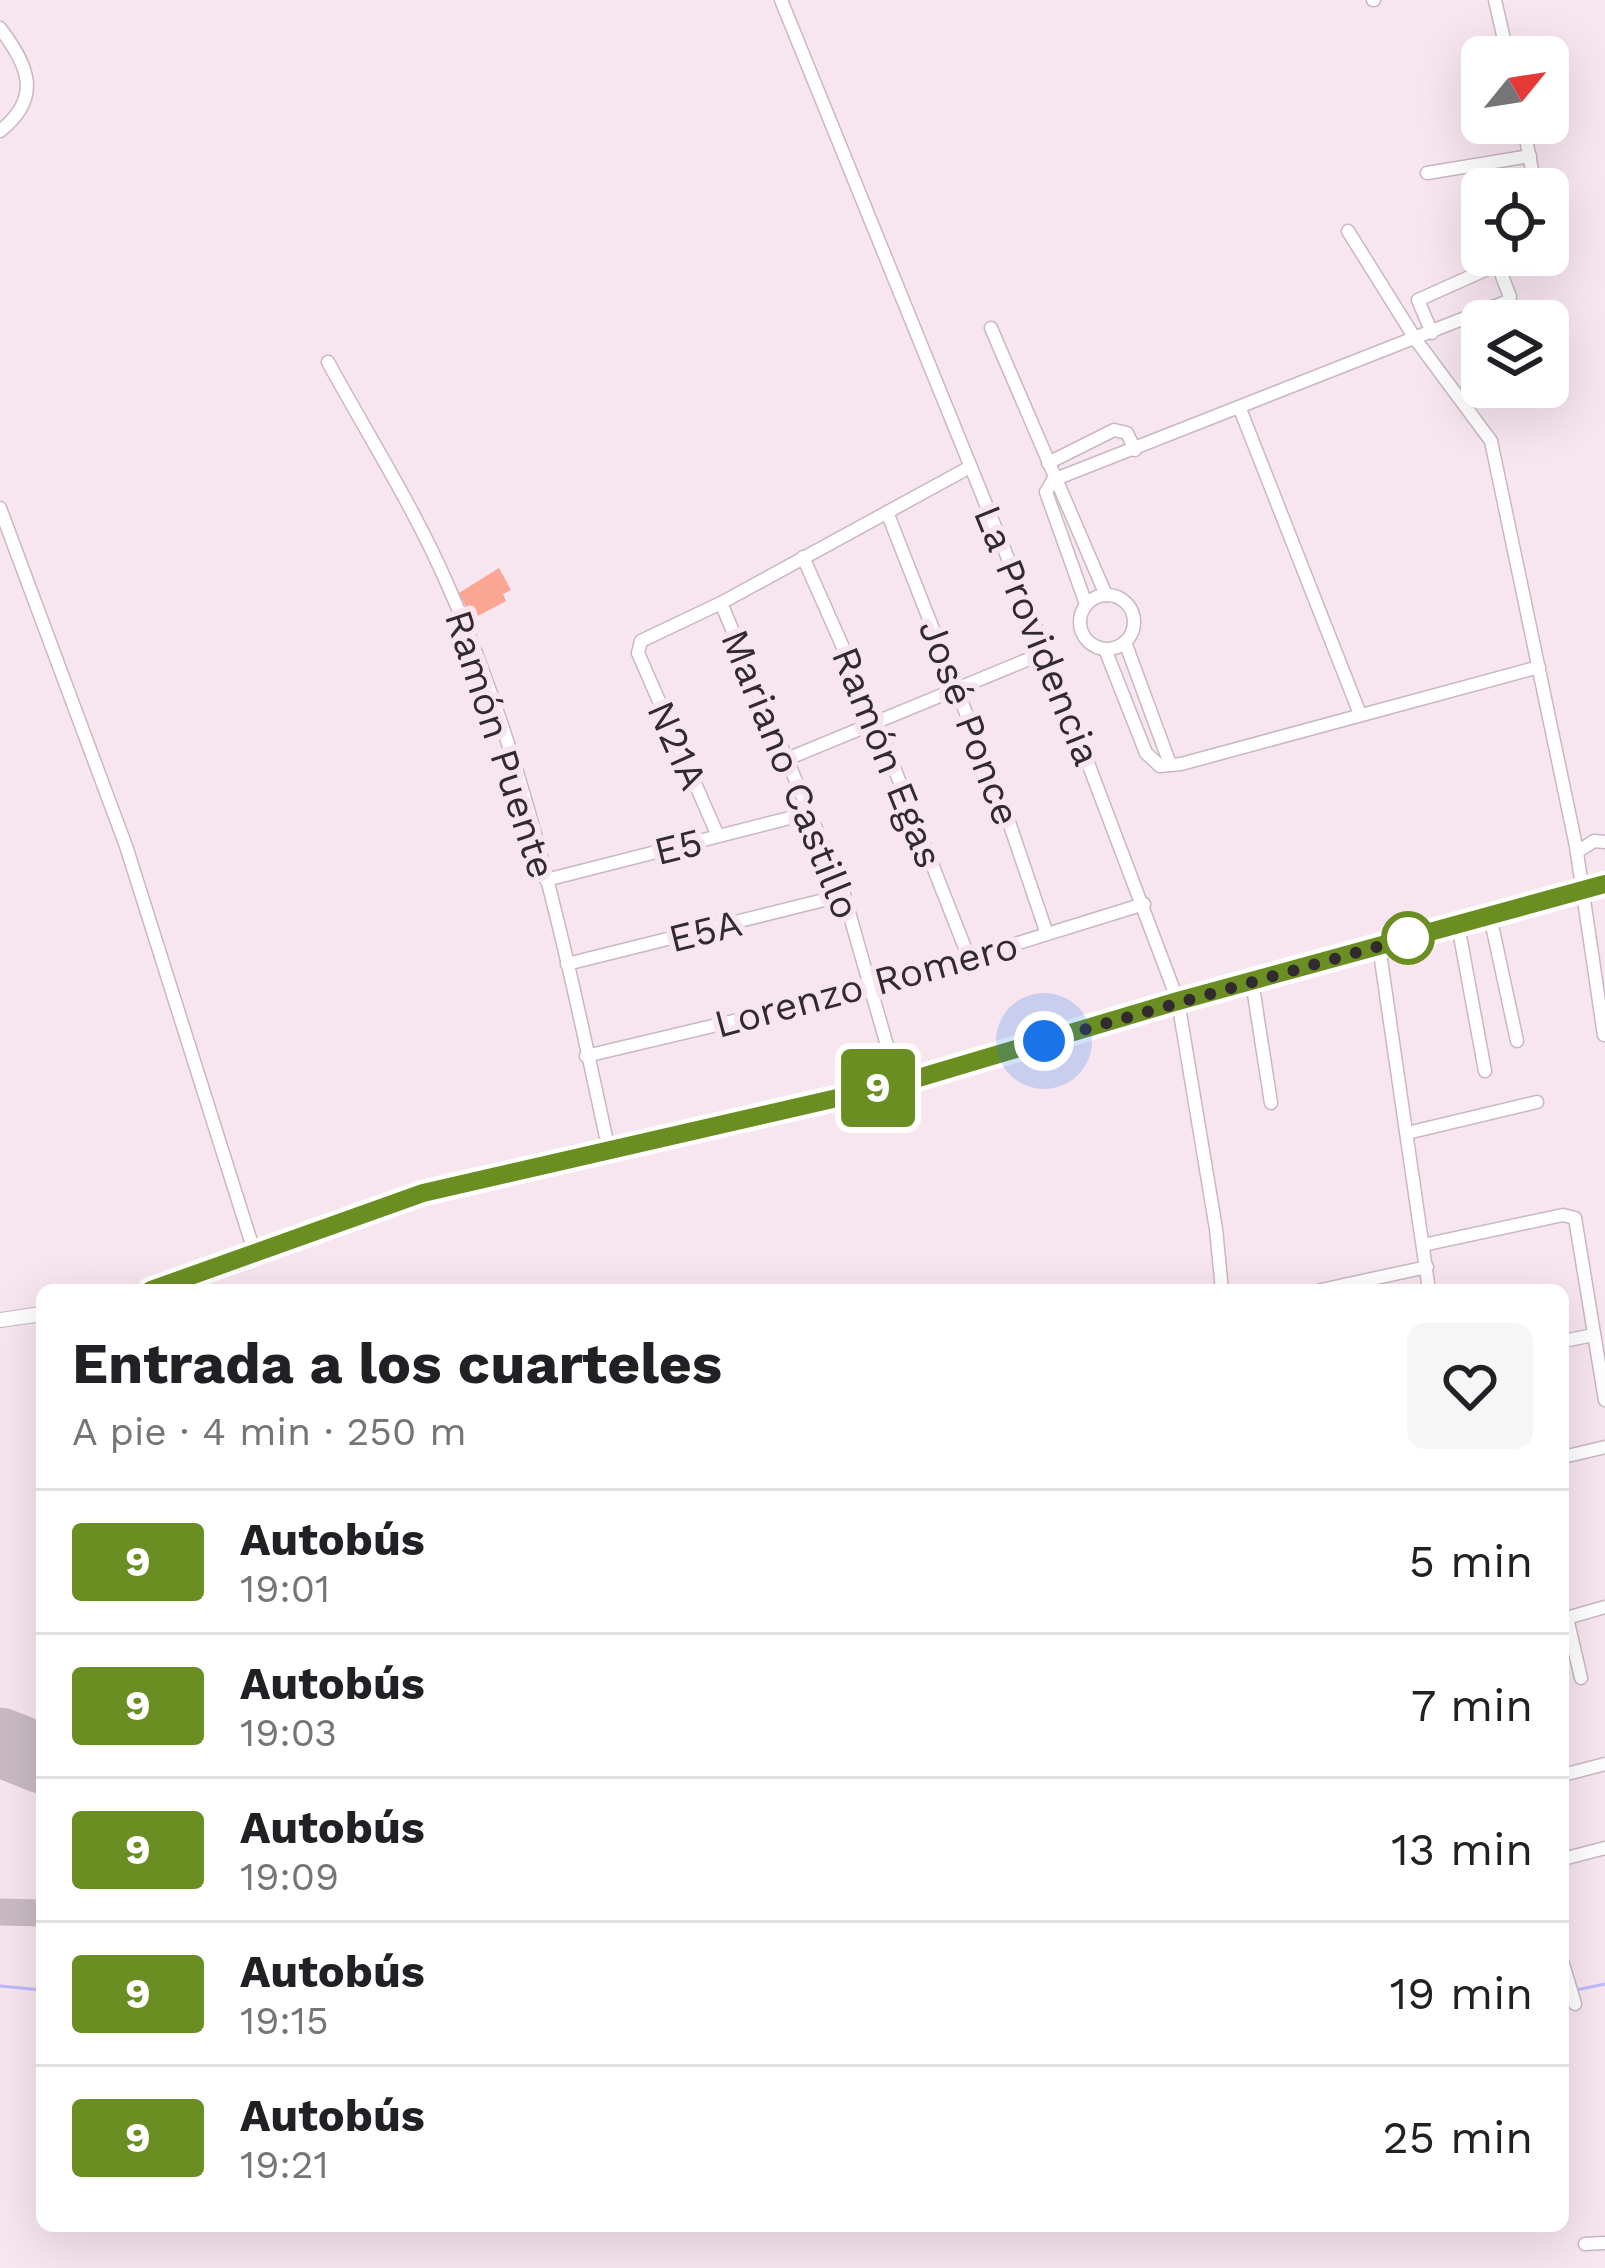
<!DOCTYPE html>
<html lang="es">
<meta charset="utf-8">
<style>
body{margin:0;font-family:"Work Sans",sans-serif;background:#f6f6f6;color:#202124;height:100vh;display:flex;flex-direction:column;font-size:45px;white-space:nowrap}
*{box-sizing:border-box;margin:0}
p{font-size:39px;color:#757577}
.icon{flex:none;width:66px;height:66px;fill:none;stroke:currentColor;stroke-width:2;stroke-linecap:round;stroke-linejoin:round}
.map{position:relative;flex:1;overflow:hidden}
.side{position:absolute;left:36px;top:1284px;width:1533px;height:948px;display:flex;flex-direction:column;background:#fff;border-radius:18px;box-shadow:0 12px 48px #0002}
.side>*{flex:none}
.badge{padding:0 24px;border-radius:9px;font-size:42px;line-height:78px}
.needle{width:78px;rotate:60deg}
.tools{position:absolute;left:1461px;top:36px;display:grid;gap:24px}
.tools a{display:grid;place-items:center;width:108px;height:108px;border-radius:18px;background:#fff;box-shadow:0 12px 48px #0002;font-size:60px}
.you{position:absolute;width:60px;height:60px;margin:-30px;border:9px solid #fff;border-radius:50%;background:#1a73e8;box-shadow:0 0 0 18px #1a73e833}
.map>.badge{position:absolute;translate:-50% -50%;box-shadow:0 0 0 6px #fff}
.round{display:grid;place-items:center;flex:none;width:126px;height:126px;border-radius:18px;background:#f6f6f6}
.headline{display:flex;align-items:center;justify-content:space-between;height:204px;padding:0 36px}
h1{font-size:57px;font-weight:700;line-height:90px}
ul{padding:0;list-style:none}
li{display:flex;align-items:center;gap:36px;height:144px;padding:0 36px;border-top:3px solid #e0e0e0}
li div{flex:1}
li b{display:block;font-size:45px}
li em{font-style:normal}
li .badge{min-width:132px;font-weight:700;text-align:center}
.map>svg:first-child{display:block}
</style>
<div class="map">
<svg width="1605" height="2268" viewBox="0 0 1605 2268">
<rect width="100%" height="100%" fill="#f7e5f0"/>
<polygon fill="#fba593" points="499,568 511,590 503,594 506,601 472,619 459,593"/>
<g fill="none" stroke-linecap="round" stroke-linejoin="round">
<g stroke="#beb8fe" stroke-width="3">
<polyline points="0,1986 42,1990"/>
<polyline points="1576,1990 1605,1984"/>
</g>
<polyline stroke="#c9bac3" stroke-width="27" points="0,1912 42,1913"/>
<polyline stroke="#c9bac3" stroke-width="69" points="0,1742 42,1759"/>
<defs>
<g id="minor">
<polyline points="781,0 1046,652 1178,1001 1216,1229 1222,1290"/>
<polyline points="1373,0 1374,0"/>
<polyline points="1495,0 1508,57"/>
<path d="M0,28C28,65 43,97 0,131"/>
<polyline points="1523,123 1535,186"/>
<polyline points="1427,173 1530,156"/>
<polyline points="1348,231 1416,340 1491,441 1576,846 1604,1035"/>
<polyline points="991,328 1106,595"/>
<path d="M328,362C369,437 415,509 449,588C528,765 568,961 609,1151"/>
<polyline points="1240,409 1360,714"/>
<polyline points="1048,463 1114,430 1127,433 1135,450"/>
<polyline points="1053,480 1508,301 1510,297 1499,268 1494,266 1418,300 1432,333"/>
<polyline points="1053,480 1046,492 1086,604"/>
<polyline points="0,508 126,846 254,1251"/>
<polyline points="887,512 1010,825 1047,934"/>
<polyline points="803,557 876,722 969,958"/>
<circle cx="1107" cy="622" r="27"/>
<polyline points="721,603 844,895 898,1084"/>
<polyline points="1125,642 1170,764"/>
<polyline points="1105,649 1146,753 1160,766 1181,764 1539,667"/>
<polyline points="787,759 1046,652"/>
<polyline points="718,836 638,653 641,641 721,603 970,467"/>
<polyline points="1577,852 1594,841 1605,842"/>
<polyline points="546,880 809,813"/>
<polyline points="1490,916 1517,1041"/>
<polyline points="1458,925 1485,1071"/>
<polyline points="1379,946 1429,1290"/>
<polyline points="567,964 844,895"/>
<polyline points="1252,981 1271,1103"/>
<polyline points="586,1056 873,988 1144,904"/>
<polyline points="1407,1133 1537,1102"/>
<polyline points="1423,1245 1563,1215 1575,1218 1605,1400"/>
<polyline points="1321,1290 1427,1267"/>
<polyline points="1563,1341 1594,1335"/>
<polyline points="1563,1457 1605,1447"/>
<polyline points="1567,1618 1581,1678"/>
<polyline points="1563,1619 1605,1607"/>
<polyline points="1563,1775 1605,1764"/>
<polyline points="1563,1859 1605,1848"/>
<polyline points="1563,1964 1575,2004"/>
<polyline points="1585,2244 1603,2243"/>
</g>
<g id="tertiary">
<polyline points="151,1290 361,1212 423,1193 898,1084 1178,1001 1605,884"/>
<polyline points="0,1320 42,1314"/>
</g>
</defs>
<use href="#minor" stroke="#c9b8c3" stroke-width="15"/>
<use href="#tertiary" stroke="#c9b8c3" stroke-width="16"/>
<use href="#minor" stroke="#fff" stroke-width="12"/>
<use href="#tertiary" stroke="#fff" stroke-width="14"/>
</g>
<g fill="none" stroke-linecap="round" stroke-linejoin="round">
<defs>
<polyline id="line" points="151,1290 423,1193 898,1084 1178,1001 1605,884"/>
</defs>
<use href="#line" stroke="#fff" stroke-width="27"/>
<use href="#line" stroke="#6b8e23" stroke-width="18"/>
<polyline stroke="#312a2f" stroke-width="12" stroke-dasharray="0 21.6" points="1044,1041 1408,938"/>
</g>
<circle fill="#fff" stroke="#6b8e23" stroke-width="6" cx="1408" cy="938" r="24"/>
<g text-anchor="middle" stroke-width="12" stroke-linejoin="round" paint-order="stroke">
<g font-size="39" fill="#312a2f" stroke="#f7e5f0">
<text transform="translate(1038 635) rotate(68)" y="14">La Providencia</text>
<text transform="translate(970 722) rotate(69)" y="14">José Ponce</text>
<text transform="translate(501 744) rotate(72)" y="14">Ramón Puente</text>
<text transform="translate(678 745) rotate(66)" y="14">N21A</text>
<text transform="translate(888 757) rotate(68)" y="14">Ramón Egas</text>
<text transform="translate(791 774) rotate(68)" y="14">Mariano Castillo</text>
<text transform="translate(678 846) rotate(-14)" y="14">E5</text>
<text transform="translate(705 930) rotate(-14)" y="14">E5A</text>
<text transform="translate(866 984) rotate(-15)" y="14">Lorenzo Romero</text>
</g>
</g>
</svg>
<div class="tools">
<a><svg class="needle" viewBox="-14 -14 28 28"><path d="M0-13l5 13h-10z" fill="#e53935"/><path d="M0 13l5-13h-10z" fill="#757577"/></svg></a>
<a><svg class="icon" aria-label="locate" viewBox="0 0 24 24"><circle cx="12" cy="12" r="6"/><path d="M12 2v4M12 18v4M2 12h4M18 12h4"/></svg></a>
<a><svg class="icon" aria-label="layers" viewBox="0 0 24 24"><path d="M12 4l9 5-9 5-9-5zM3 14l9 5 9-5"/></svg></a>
</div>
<div class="you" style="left:1044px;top:1041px"></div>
<b class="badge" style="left:878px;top:1088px;background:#6b8e23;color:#fff">9</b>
<section class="side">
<div class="headline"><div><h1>Entrada a los cuarteles</h1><p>A pie · 4 min · 250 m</p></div><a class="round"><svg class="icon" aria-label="heart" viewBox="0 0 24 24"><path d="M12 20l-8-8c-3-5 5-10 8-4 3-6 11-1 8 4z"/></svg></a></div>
<ul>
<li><span class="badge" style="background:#6b8e23;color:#fff">9</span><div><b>Autobús</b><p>19:01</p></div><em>5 min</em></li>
<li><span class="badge" style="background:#6b8e23;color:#fff">9</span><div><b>Autobús</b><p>19:03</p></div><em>7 min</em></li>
<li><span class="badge" style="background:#6b8e23;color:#fff">9</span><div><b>Autobús</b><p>19:09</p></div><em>13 min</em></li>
<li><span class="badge" style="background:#6b8e23;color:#fff">9</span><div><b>Autobús</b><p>19:15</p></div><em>19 min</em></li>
<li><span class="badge" style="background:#6b8e23;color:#fff">9</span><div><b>Autobús</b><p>19:21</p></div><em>25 min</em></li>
</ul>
</section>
</div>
